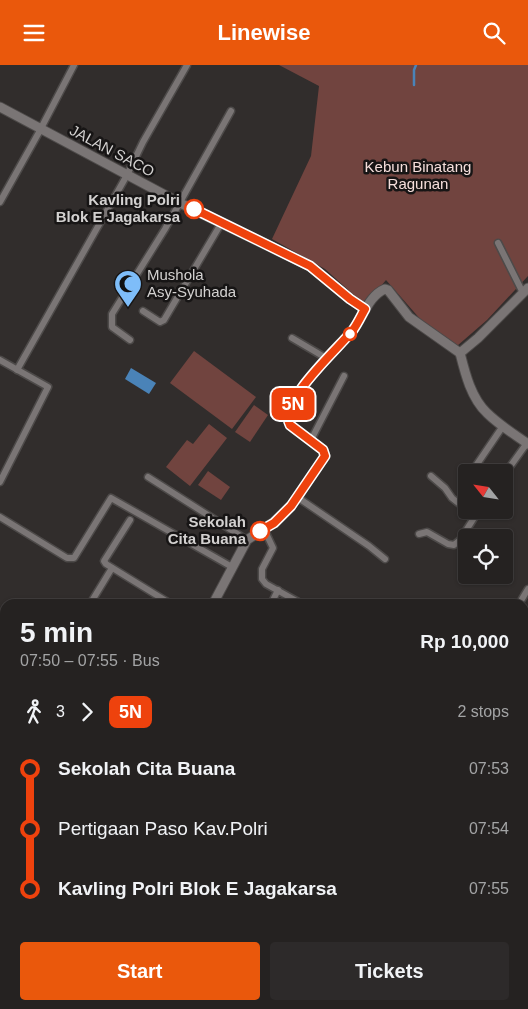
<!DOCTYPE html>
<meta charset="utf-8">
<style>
body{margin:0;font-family:Arial,sans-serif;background:#2d2a2a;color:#f1f3f6;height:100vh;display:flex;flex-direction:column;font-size:19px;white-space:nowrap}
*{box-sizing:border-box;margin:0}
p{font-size:16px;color:#a3a4a5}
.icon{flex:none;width:28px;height:28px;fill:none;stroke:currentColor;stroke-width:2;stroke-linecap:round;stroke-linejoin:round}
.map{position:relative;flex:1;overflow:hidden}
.panel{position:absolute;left:0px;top:534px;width:529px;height:411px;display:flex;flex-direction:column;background:#252221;border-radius:15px 15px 0 0;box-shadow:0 1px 4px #0004,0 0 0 1px #423f3f}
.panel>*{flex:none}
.badge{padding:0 10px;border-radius:8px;font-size:18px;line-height:32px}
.needle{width:32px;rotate:300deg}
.buttons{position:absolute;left:458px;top:399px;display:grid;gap:10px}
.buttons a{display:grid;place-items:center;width:55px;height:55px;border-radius:5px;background:#252221;box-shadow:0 1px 4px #0004,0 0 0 1px #423f3f;font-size:25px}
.map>.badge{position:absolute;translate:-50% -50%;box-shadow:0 0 0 2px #fff}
.legs{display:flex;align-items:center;gap:8px;height:55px;padding:0 20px;font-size:16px}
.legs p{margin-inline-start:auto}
.head{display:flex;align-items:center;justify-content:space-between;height:85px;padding:0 20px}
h1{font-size:28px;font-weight:800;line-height:38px}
.button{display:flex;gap:10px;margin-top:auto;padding:10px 20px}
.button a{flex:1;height:58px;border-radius:5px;background:#ea580c;color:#fff;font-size:20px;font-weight:800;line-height:58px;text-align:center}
.button a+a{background:#2d2a2a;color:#f1f3f6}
ul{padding:0 20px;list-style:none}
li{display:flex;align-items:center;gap:18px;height:60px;font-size:19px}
li i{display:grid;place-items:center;width:8px;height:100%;margin:0 6px;background:currentColor}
li i::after{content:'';width:12px;height:12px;margin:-6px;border:4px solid;border-radius:50%;background:#252221}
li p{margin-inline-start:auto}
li:first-child i{background:linear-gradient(#0000 50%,currentColor 0)}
li:last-child i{background:linear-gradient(currentColor 50%,#0000 0)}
header{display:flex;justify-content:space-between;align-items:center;height:65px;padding:0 20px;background:#ea580c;color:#fff;font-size:22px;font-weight:800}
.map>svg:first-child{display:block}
</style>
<header><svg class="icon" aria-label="menu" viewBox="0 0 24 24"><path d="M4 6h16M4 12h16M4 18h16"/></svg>Linewise<svg class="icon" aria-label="search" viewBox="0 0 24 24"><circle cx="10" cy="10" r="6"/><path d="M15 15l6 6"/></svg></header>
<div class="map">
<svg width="528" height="944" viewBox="0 0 528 944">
<rect width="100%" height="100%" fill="#312d2c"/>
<g fill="#71443f">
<polygon points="279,0 528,0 528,211 487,255 457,281 421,255 386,215 365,240 325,204 272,174 311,91 319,21"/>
<polygon points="194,286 256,332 232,364 170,318"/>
<polygon points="254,340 268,350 250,377 235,367"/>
<polygon points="209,359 227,373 190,421 166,402 187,375 193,379"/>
<polygon points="208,406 230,422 221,435 198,420"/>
</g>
<polygon fill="#4a83b8" points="131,303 156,318 149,329 125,314"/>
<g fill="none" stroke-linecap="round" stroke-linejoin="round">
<polyline stroke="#4a83b8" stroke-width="2.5" points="414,20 414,5 416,0"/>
<defs>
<g id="street">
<polyline points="0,137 38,69 74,0"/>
<polyline points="498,178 523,228"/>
<polyline points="143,246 160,257 164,255 222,157"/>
<polyline points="292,273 326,293"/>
<polyline points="130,275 112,262 112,249 165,164 231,46"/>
<polyline points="0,295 48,322 0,417"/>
<polyline points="17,305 127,110 143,77 187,0"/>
<polyline points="311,375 344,311"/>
<polyline points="471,408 503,361"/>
<polyline points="504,410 527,378"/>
<polyline points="431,411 445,423 452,433 466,444"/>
<polyline points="148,412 247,475"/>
<polyline points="297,432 369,481 385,494"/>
<polyline points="0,452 67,493 74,493 111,433 232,502"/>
<polyline points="130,455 104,496 106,499 171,539"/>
<polyline points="264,464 273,483 262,504 262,514 266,519 302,539"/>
<polyline points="419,469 427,467 448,479 454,480 460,475 479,445"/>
<polyline points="90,539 112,503"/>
<polyline points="271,539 278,525"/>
<polyline points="519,539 528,524"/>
<polyline points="0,807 5,810"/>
<polyline points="0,867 5,870"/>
<polyline points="524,907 528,900"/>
<polyline points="479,940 484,944"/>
<polyline points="184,944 187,940"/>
<polyline points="330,944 333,940"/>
<polyline points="359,944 362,940"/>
<polyline points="425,944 428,940"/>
<polyline points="504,944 506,940"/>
</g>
<g id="secondary">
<polyline points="0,42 180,138 310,201 350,234 365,244"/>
<path d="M460,288C465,308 471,333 487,348C499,360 514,369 528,379"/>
<polyline points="460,288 478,273 528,223"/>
<path d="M213,539L247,475L274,457L291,441L325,391L323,385L290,360C277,338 339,282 352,266C363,253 368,231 385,224L388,225L409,252L460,288"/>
<polyline points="0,564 5,569"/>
<polyline points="0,620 5,611"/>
<polyline points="0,679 5,683"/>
<polyline points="300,940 304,944"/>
</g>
</defs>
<use href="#street" stroke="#4d4a49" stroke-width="9"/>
<use href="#secondary" stroke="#4d4a49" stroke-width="11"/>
<use href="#street" stroke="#7a7575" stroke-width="6"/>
<use href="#secondary" stroke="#7a7575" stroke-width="9"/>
</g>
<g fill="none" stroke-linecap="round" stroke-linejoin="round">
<defs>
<path id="line-1" d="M194,144L310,201L350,234L365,244C361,251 358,258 353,265C340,282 277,337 290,360L323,385L325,391L291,441L274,458L260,466"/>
</defs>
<use href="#line-1" stroke="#fff" stroke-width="11"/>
<use href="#line-1" stroke="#ee420d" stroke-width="8"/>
</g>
<defs>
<symbol id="mosque-pin" viewBox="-11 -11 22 30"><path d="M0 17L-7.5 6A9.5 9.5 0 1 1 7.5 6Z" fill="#7ebdf9" stroke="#171515"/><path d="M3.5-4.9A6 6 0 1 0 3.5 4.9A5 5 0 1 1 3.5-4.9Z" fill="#111"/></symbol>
</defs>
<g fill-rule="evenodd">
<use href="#mosque-pin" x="112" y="203" width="32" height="43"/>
</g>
<g fill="#fff" stroke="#ee420d" stroke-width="2.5">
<circle cx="194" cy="144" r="9"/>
<circle cx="350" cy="269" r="6"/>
<circle cx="260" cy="466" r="9"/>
</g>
<g text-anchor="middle" stroke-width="5" stroke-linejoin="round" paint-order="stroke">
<g font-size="15" fill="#d3d1d0" stroke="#171515">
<text transform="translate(112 86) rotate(28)" y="5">JALAN SACO</text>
</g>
<g font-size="15" fill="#f5dedb" stroke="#171515">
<text x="418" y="107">Kebun Binatang<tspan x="418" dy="17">Ragunan</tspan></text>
</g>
<g font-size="15" font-weight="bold" fill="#d3d1d0" stroke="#171515" text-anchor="end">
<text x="180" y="140">Kavling Polri<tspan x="180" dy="17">Blok E Jagakarsa</tspan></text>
<text x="246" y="462">Sekolah<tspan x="246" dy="17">Cita Buana</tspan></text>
</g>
<g font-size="15" fill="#d3d1d0" stroke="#171515" text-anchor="start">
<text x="147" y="215">Mushola<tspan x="147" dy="17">Asy-Syuhada</tspan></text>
</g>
</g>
</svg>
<div class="buttons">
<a><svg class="needle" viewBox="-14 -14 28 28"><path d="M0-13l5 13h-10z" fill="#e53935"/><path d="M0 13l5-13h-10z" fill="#a3a4a5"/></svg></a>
<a><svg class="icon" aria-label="locate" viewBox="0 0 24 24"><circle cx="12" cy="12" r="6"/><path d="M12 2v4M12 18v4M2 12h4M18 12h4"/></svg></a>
</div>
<b class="badge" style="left:293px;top:339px;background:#ee420d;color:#fff">5N</b>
<section class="panel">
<div class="head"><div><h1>5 min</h1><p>07:50 – 07:55 · Bus</p></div><b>Rp 10,000</b></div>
<div class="legs"><svg class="icon" aria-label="walk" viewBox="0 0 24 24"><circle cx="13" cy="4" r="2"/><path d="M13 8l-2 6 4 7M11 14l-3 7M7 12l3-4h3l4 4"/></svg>3<svg class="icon" aria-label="forward" viewBox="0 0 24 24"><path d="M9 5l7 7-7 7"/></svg><b class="badge" style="background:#ee420d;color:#fff">5N</b><p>2 stops</p></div>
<ul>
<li><i style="color:#ee420d"></i><b>Sekolah Cita Buana</b><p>07:53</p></li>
<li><i style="color:#ee420d"></i><span>Pertigaan Paso Kav.Polri</span><p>07:54</p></li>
<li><i style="color:#ee420d"></i><b>Kavling Polri Blok E Jagakarsa</b><p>07:55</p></li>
</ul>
<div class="button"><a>Start</a><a>Tickets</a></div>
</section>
</div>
